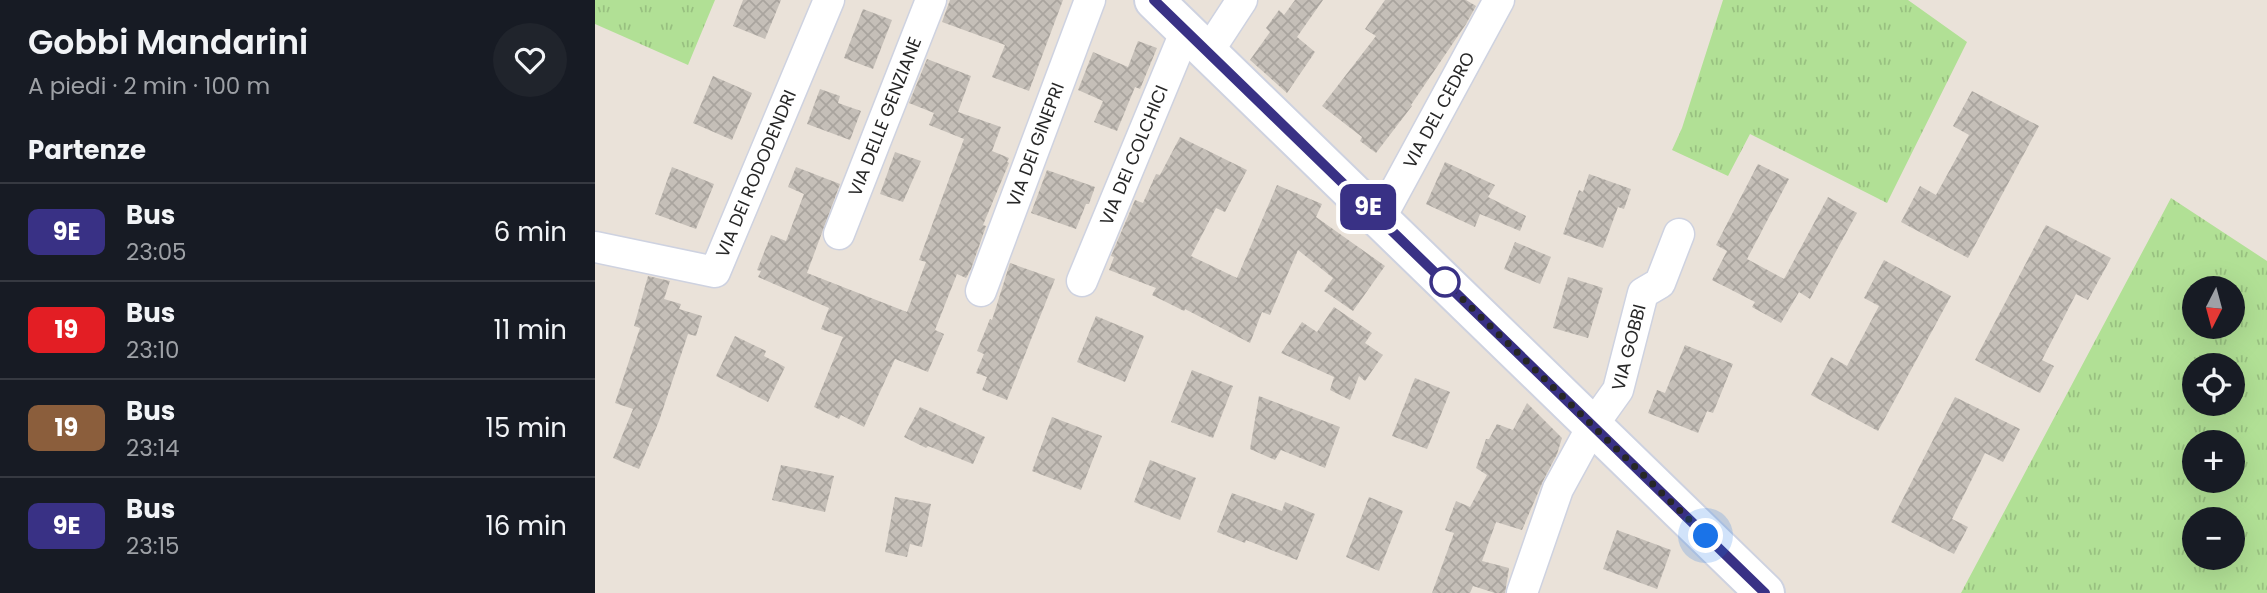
<!DOCTYPE html>
<html lang="it">
<meta charset="utf-8">
<style>
body{margin:0;font-family:Poppins,sans-serif;background:#20242c;color:#f1f3f6;height:100vh;display:flex;flex-direction:column;font-size:26px;white-space:nowrap}
*{box-sizing:border-box;margin:0}
p{font-size:23px;color:#9ea1a6}
.icon{flex:none;width:38px;height:38px;fill:none;stroke:currentColor;stroke-width:2;stroke-linecap:round;stroke-linejoin:round}
.map{position:relative;flex:1;overflow:hidden}
.details{display:flex;flex-direction:column;background:#171b24;width:595px}
.details>*{flex:none}
.badge{padding:0 14px;border-radius:10px;font-size:24px;line-height:46px}
.needle{width:46px;rotate:186deg}
.fabs{position:absolute;left:1587px;top:276px;display:grid;gap:14px}
.fabs a{display:grid;place-items:center;width:63px;height:63px;border-radius:50%;background:#171b24;box-shadow:0 7px 28px #0002;font-size:35px}
.you{position:absolute;width:35px;height:35px;margin:-18px;border:5px solid #fff;border-radius:50%;background:#1a73e8;box-shadow:0 0 0 10px #1a73e833}
.map>.badge{position:absolute;translate:-50% -50%;box-shadow:0 0 0 4px #fff}
h2{padding:0 28px;font-size:26px;line-height:63px}
.round{display:grid;place-items:center;flex:none;width:74px;height:74px;border-radius:37px;background:#20242c}
.overview{display:flex;align-items:center;justify-content:space-between;height:119px;padding:0 28px}
h1{font-size:33px;font-weight:600;line-height:52px}
ul{padding:0;list-style:none}
li{display:flex;align-items:center;gap:21px;height:98px;padding:0 28px;border-top:2px solid #363941}
li div{flex:1}
li b{display:block;font-size:26px}
li em{font-style:normal}
li .badge{min-width:77px;font-weight:700;text-align:center}
main{display:flex;flex:1;min-height:0}
.map>svg:first-child{display:block}
</style>
<main>
<section class="details">
<div class="overview"><div><h1>Gobbi Mandarini</h1><p>A piedi · 2 min · 100 m</p></div><a class="round"><svg class="icon" aria-label="heart" viewBox="0 0 24 24"><path d="M12 20l-8-8c-3-5 5-10 8-4 3-6 11-1 8 4z"/></svg></a></div>
<h2>Partenze</h2>
<ul>
<li><span class="badge" style="background:#393185;color:#fff">9E</span><div><b>Bus</b><p>23:05</p></div><em>6 min</em></li>
<li><span class="badge" style="background:#e31e24;color:#fff">19</span><div><b>Bus</b><p>23:10</p></div><em>11 min</em></li>
<li><span class="badge" style="background:#8b5e3c;color:#fff">19</span><div><b>Bus</b><p>23:14</p></div><em>15 min</em></li>
<li><span class="badge" style="background:#393185;color:#fff">9E</span><div><b>Bus</b><p>23:15</p></div><em>16 min</em></li>
</ul>
</section>
<div class="map">
<svg width="1672" height="593" viewBox="0 0 1672 593">
<defs>
<pattern id="grass-tufts" width="24" height="20" patternUnits="userSpaceOnUse" patternTransform="scale(1.75)"><rect width="24" height="20" fill="#b1e095"/><path d="M3 7l-1-3M5 7V3M7 7l1-3M15 17l-1-3M17 17v-4M19 17l1-3" fill="none" stroke="#98c080"/></pattern>
<pattern id="building-cross-hatch" width="8" height="8" patternUnits="userSpaceOnUse" patternTransform="scale(1.75)"><rect width="8" height="8" fill="#c5bfb8"/><path d="M0 0l8 8M0 8l8-8" fill="none" stroke="#a9a49e"/></pattern>
</defs>
<rect width="100%" height="100%" fill="#eae2d9"/>
<g fill="url(#grass-tufts)" fill-rule="evenodd">
<polygon points="0,0 120,0 93,65 0,24"/>
<polygon points="1128,0 1313,0 1372,42 1292,203 1155,134 1133,176 1077,150 1087,128"/>
<path d="M1576,198L1672,261V593H1366ZM1600,289H1638V327H1600ZM1600,366H1638V404H1600ZM1600,443H1638V481H1600ZM1600,520H1638V558H1600Z"/>
</g>
<g fill="url(#building-cross-hatch)">
<polygon points="148,0 186,0 170,39 138,26"/>
<polygon points="355,0 468,0 434,91 397,77 410,45 347,22"/>
<polygon points="700,0 728,0 702,37 720,52 692,93 655,60 675,32 671,28 684,10 689,15"/>
<polygon points="790,0 871,0 881,6 871,24 816,105 817,106 781,153 765,141 767,137 727,106 781,36 770,29"/>
<polygon points="268,9 297,20 278,69 249,58"/>
<polygon points="543,41 562,48 545,89 540,87 522,131 499,122 508,101 483,90 498,52 533,67"/>
<polygon points="332,59 376,76 363,112 406,127 397,151 414,158 412,162 414,163 388,225 391,226 376,269 371,278 362,274 340,330 349,334 333,372 300,359 269,427 246,415 244,419 219,407 248,337 226,329 234,308 163,277 166,271 162,270 176,235 191,241 209,194 193,187 201,167 245,184 212,273 312,312 331,262 324,260 369,139 334,125 339,113 314,103"/>
<polygon points="118,76 157,93 137,140 98,123"/>
<polygon points="225,89 245,96 243,103 266,111 255,140 212,124"/>
<polygon points="1377,91 1444,126 1373,258 1306,222 1325,186 1341,195 1374,135 1358,126"/>
<polygon points="585,137 652,170 630,212 621,208 596,256 642,278 682,185 727,204 721,217 790,266 758,311 729,291 738,278 703,250 675,315 667,312 655,343 590,309 589,311 557,295 561,288 514,270 519,257 516,256 540,200 548,203 561,174 565,175"/>
<polygon points="300,152 326,161 308,202 285,194"/>
<polygon points="850,162 900,185 893,197 931,216 925,231 885,214 880,227 831,204"/>
<polygon points="1163,164 1194,179 1152,259 1189,279 1233,197 1262,213 1215,299 1204,292 1186,323 1157,307 1160,302 1117,280 1132,251 1121,245"/>
<polygon points="77,167 119,184 101,229 60,214"/>
<polygon points="452,170 500,187 494,204 491,204 481,229 436,213"/>
<polygon points="994,174 1036,189 1029,209 1023,207 1008,248 968,234 984,190 988,192"/>
<polygon points="1451,225 1516,258 1493,300 1481,294 1447,360 1459,366 1445,393 1380,360"/>
<polygon points="920,242 956,257 945,284 909,269"/>
<polygon points="1289,260 1356,296 1283,431 1216,395 1236,357 1252,366 1284,306 1269,298"/>
<polygon points="415,263 460,279 412,400 387,390 392,377 381,373 389,354 382,351 395,319 397,320"/>
<polygon points="53,276 75,281 69,299 86,304 84,309 107,316 101,336 93,334 64,421 44,469 18,458 38,409 20,403 45,328 39,326"/>
<polygon points="973,277 1008,288 993,338 958,328"/>
<polygon points="739,307 777,333 770,343 788,355 770,381 764,376 755,400 735,390 739,377 686,353 707,322 722,332"/>
<polygon points="501,316 549,336 530,382 482,362"/>
<polygon points="140,336 171,351 169,356 190,367 173,402 121,376"/>
<polygon points="1090,345 1138,364 1118,413 1112,411 1103,433 1053,413 1062,390 1070,393"/>
<polygon points="597,370 638,386 618,438 576,422"/>
<polygon points="820,378 855,392 832,449 797,436"/>
<polygon points="664,396 745,427 730,468 686,450 680,460 655,449"/>
<polygon points="1360,397 1425,429 1408,462 1390,453 1357,519 1373,527 1359,554 1296,522"/>
<polygon points="932,403 967,438 962,454 948,481 927,530 901,522 887,561 914,568 910,593 900,593 878,586 875,593 837,593 859,533 850,530 861,501 875,507 892,475 881,468 891,439 894,439 902,424 918,430"/>
<polygon points="325,407 390,437 378,464 333,446 331,448 309,437"/>
<polygon points="457,417 507,436 486,490 437,471"/>
<polygon points="555,460 601,478 585,520 539,502"/>
<polygon points="186,465 239,476 230,512 177,500"/>
<polygon points="637,493 687,511 690,502 720,514 702,560 651,540 650,543 622,532"/>
<polygon points="300,497 336,504 327,547 315,544 312,557 290,552"/>
<polygon points="774,497 808,511 784,571 751,557"/>
<polygon points="1022,530 1076,550 1062,589 1008,569"/>
</g>
<g fill="none" stroke-linecap="round" stroke-linejoin="round">
<defs>
<g id="street">
<polyline points="613,52 647,0"/>
<path id="s1" d="M785,219L904,0"/>
<path id="s2" d="M244,234L336,0"/>
<path id="s3" d="M0,247L120,272L234,0"/>
<path id="s4" d="M487,281L591,30"/>
<path id="s5" d="M386,291L495,0"/>
<path id="s6" d="M927,593L963,489L998,425L1023,390L1048,293L1065,283L1084,234"/>
</g>
<polyline id="secondary" points="559,0 1170,593"/>
</defs>
<use href="#street" stroke="#ced2e0" stroke-width="33"/>
<use href="#secondary" stroke="#ced2e0" stroke-width="42"/>
<use href="#street" stroke="#fff" stroke-width="30"/>
<use href="#secondary" stroke="#fff" stroke-width="38"/>
</g>
<g fill="none" stroke-linecap="round" stroke-linejoin="round">
<defs>
<polyline id="line" points="559,0 1170,593"/>
</defs>
<use href="#line" stroke="#fff" stroke-width="16"/>
<use href="#line" stroke="#393185" stroke-width="10"/>
<polyline stroke="#272727" stroke-width="7" stroke-dasharray="0 12.6" points="850,282 1111,536"/>
</g>
<circle fill="#fff" stroke="#393185" stroke-width="3.5" cx="850" cy="282" r="14"/>
<g text-anchor="middle" stroke-width="5" stroke-linejoin="round" paint-order="stroke">
<g font-size="18" fill="#272727" stroke="#fff">
<text dy="6" stroke="none"><textPath href="#s1" startOffset="124">VIA DEL CEDRO</textPath></text>
<text dy="6" stroke="none"><textPath href="#s2" startOffset="126">VIA DELLE GENZIANE</textPath></text>
<text dy="6" stroke="none"><textPath href="#s5" startOffset="156">VIA DEI GINEPRI</textPath></text>
<text dy="6" stroke="none"><textPath href="#s4" startOffset="136">VIA DEI COLCHICI</textPath></text>
<text dy="6" stroke="none"><textPath href="#s3" startOffset="229">VIA DEI RODODENDRI</textPath></text>
<text dy="6" stroke="none"><textPath href="#s6" startOffset="270">VIA GOBBI</textPath></text>
</g>
</g>
</svg>
<div class="fabs">
<a><svg class="needle" viewBox="-14 -14 28 28"><path d="M0-13l5 13h-10z" fill="#e53935"/><path d="M0 13l5-13h-10z" fill="#9ea1a6"/></svg></a>
<a><svg class="icon" aria-label="locate" viewBox="0 0 24 24"><circle cx="12" cy="12" r="6"/><path d="M12 2v4M12 18v4M2 12h4M18 12h4"/></svg></a>
<a>+</a>
<a>−</a>
</div>
<div class="you" style="left:1111px;top:536px"></div>
<b class="badge" style="left:773px;top:207px;background:#393185;color:#fff">9E</b>
</div>
</main>
